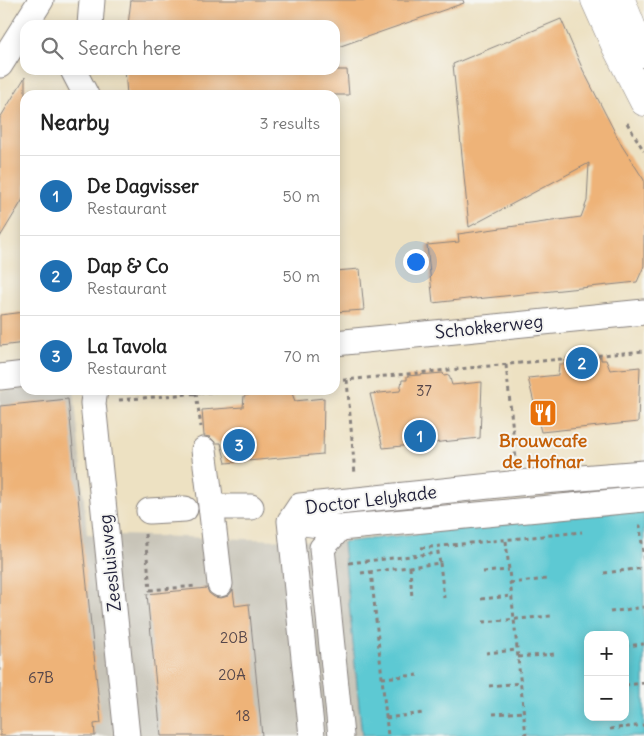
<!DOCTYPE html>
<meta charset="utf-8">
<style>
body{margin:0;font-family:Delius,sans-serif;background:#f6f6f6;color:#222}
.controls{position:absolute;right:15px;bottom:15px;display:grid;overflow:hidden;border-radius:10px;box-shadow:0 2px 12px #0003}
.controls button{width:45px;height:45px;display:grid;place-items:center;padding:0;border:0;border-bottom:1px solid #e0e0e0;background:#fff;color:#222;font:25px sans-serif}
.you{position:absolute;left:415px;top:261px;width:18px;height:18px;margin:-12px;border:4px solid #fff;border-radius:50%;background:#1a73e8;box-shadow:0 0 0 8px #1a73e833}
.badge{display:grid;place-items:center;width:32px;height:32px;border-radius:50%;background:#1f6fb2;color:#fff;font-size:16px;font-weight:700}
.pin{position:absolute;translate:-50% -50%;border:2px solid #fff;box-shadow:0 1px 5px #0006}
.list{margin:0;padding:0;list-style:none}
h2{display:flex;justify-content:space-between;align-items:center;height:65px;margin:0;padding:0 20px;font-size:21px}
h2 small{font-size:16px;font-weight:400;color:#767676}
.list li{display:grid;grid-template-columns:32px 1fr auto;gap:15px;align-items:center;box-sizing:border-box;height:80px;padding:0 20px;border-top:1px solid #e0e0e0}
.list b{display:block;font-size:19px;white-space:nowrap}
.list p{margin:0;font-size:16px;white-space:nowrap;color:#767676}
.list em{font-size:16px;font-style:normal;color:#767676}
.icon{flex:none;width:28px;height:28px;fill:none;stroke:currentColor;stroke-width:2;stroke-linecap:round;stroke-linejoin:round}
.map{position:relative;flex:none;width:644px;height:736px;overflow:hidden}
.search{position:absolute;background:#fff;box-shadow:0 2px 12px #0003;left:20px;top:20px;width:320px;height:55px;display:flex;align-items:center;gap:12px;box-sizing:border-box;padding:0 18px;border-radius:15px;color:#767676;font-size:19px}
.panel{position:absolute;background:#fff;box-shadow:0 2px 12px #0003;left:20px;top:90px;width:320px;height:305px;border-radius:15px}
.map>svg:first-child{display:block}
.industrial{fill:#c8c4b8}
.water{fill:#5dc9d3;stroke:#407687;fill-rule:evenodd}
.building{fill:#eeb378}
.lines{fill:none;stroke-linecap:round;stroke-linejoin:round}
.street-casing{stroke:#88827e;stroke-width:27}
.secondary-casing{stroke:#88827e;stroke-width:29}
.path{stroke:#88827e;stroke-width:3;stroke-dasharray:4 4;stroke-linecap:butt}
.street{stroke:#fff;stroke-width:25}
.secondary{stroke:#fff;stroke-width:28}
.labels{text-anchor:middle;stroke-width:4;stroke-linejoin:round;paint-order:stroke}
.number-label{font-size:15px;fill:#55464a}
.street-label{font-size:18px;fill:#22223b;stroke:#f6f6f2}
.food-label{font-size:18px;font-weight:bold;fill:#c56008;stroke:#f6f6f2}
</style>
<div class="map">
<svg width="644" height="736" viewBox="0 0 644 736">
<rect width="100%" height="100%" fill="#f6f6f2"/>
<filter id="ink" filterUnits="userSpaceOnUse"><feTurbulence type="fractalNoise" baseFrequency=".02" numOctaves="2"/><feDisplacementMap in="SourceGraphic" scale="10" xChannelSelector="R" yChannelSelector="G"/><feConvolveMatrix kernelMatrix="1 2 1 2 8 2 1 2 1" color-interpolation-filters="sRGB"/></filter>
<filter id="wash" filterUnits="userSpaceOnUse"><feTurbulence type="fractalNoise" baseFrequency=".0096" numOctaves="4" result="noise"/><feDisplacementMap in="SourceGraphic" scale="20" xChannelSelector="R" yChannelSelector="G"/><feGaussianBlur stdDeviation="1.12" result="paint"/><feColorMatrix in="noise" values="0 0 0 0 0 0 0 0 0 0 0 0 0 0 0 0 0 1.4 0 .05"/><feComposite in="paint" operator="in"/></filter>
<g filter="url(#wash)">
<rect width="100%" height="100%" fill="#ede1c2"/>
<path class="industrial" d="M25 388V390H74L87 534 343 542 362 736H0V391Z"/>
<path class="water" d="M644 508V736H362L343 542ZM588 635H625V717H588Z"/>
<g id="blocks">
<path class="building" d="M131 0H463L464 3 335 48V25H128Z
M561 19 583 70 622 146 644 180V266L637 282 476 299V298L433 303 427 245 459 242 458 234 581 217 587 201 589 163 469 227 453 64Z
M125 70H347L349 95H127Z
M25 77V196L0 237V118Z
M360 269 364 310 335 312V271Z
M25 312V343L0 346V315Z
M601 357V360H606L610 370 640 367 638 422 541 432 528 378 558 375 559 364H565L564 361Z
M443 373 444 376 449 375 452 385 482 382 480 438 383 448 370 394 400 391 402 380H407V376Z
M273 390H286V392L291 391 295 401 324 398 323 454 226 463 221 443H216L210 437 204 436 202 410 243 407 244 396 249 395V392Z
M68 399 101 723 94 724 95 736H0V406Z
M207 588 209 593 214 597 221 598 228 596 233 590 235 606 249 604 262 736H161L147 594Z"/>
</g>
</g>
<g filter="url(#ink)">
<use href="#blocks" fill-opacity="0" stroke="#88827e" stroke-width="1"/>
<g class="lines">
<defs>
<path id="street" d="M90 25 92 0
M0 65 41 0
M73 70 86 95
M335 343 644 312
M0 377 25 374
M95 390 93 403 127 736
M204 450C210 494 215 539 220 584
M211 507H251
M149 511 185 509
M290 521 340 528 644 499
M340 528 322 548 341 736
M312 736 290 521 300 506 518 483 644 473"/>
<path id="secondary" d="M595 0 616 47 644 102
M621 0 636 38 644 53"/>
</defs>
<use href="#street" class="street-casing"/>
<use href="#secondary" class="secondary-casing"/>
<path class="path" d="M627 123 644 151
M506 365 516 460
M347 380 355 475
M335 381 644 351
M196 393 201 427
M119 400 234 390
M638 526H640L644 562
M145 534 150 590 197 586
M506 541 526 736
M421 548 582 532
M349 563 438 553
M440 563 444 598
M410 567 412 599
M371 571 388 736
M483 572 509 570
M361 573 440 563 437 547
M604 573 644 568
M510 583 547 579
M481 599 512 596
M610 612 644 607
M483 622 551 616
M625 646 644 644
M486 653 517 650
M518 657 555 654
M382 678 419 675
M625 685 644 683
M489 686 521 683
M493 714 523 712
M386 718 424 713
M610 729 644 725"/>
<use href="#street" class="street"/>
<use href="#secondary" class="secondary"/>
</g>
</g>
<defs>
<symbol id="restaurant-square" viewBox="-11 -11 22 22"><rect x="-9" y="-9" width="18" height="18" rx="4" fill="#e8710a" stroke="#f6f6f2"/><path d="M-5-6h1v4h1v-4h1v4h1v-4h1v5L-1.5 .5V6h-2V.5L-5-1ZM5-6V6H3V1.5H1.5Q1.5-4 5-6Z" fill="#fff"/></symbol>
</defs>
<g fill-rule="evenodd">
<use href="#restaurant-square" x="527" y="397" width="32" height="32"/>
</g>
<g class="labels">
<g class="number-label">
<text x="424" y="396">37</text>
<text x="234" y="643">20B</text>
<text x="232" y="680">20A</text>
<text x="41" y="683">67B</text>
<text x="243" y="721">18</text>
</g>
<g class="street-label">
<text transform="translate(489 327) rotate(-6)" y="6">Schokkerweg</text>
<text transform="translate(371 500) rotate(-7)" y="6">Doctor Lelykade</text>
<text transform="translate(110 563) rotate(-96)" y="6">Zeesluisweg</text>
</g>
<g class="food-label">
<text x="543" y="447">Brouwcafe<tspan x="543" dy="21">de Hofnar</tspan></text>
</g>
</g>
</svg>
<div class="controls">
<button>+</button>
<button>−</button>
</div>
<div class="you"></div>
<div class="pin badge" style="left:420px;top:436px">1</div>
<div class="pin badge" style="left:582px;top:363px">2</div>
<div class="pin badge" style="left:239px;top:445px">3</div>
<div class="search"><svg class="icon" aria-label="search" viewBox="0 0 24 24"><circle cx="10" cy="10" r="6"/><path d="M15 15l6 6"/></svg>Search here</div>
<section class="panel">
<h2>Nearby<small>3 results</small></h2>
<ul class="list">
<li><span class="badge">1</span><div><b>De Dagvisser</b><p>Restaurant</p></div><em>50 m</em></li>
<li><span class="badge">2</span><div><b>Dap &amp; Co</b><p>Restaurant</p></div><em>50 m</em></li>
<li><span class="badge">3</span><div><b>La Tavola</b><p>Restaurant</p></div><em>70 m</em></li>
</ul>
</section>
</div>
